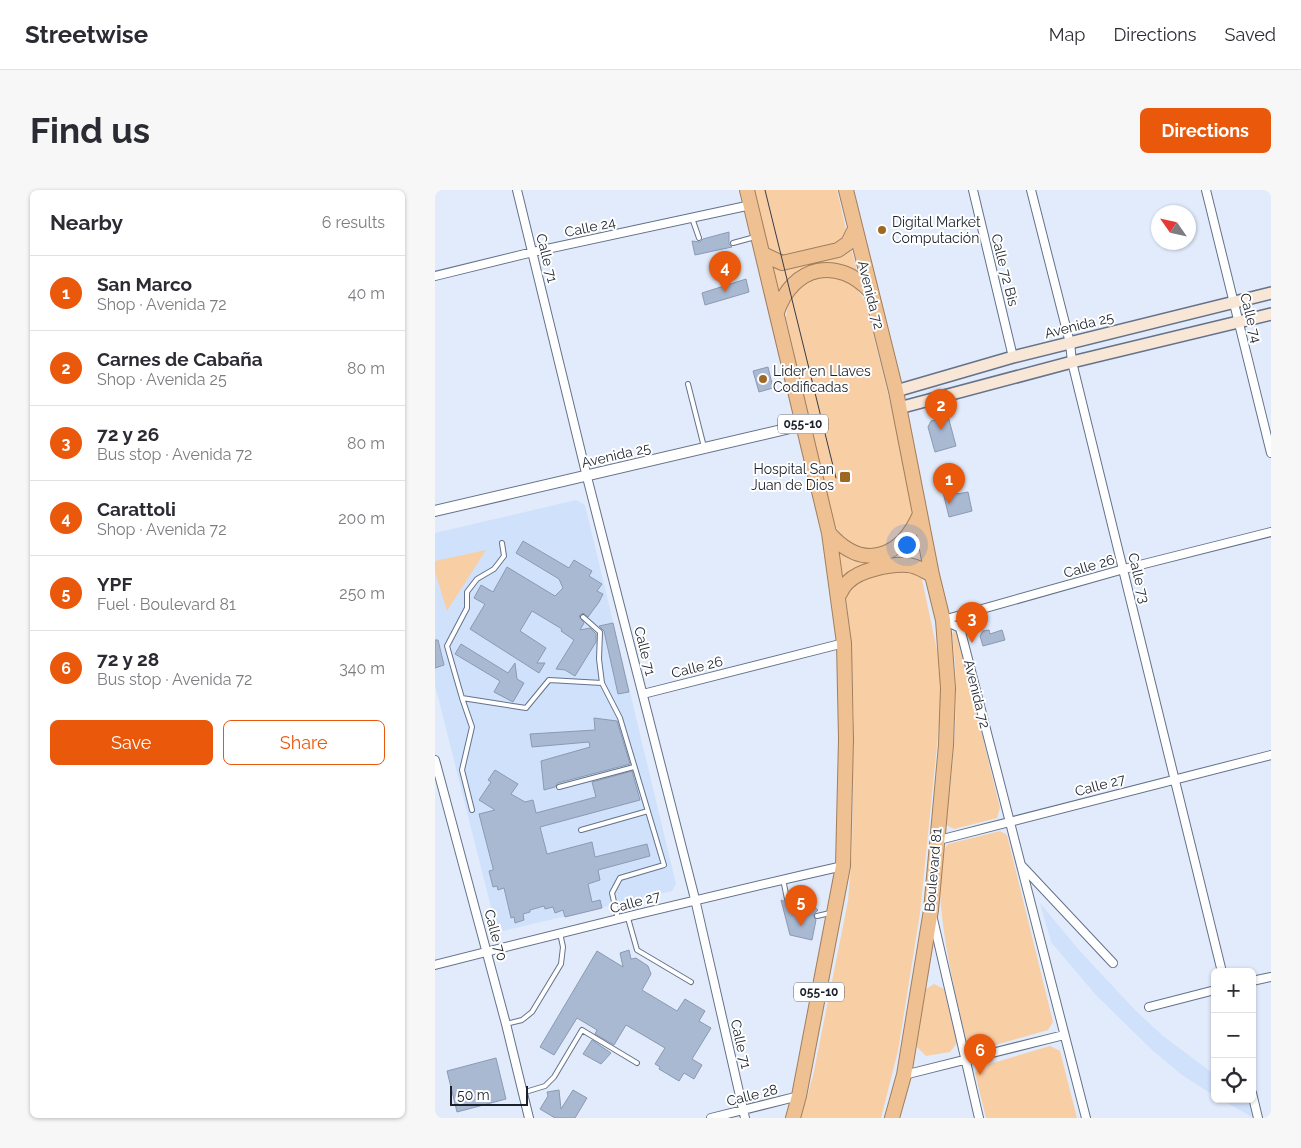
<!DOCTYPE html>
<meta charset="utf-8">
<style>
body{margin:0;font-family:Raleway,sans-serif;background:#f7f7f7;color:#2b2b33}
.controls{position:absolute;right:15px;bottom:15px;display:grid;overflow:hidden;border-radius:8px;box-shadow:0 1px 4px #0004}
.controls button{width:45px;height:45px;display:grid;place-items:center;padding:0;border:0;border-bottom:1px solid #e1e1e2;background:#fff;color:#2b2b33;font:25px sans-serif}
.compass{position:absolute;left:716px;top:15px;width:45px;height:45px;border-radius:50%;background:#fff;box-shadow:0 1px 4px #0004;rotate:304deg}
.scale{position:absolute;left:15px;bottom:12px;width:78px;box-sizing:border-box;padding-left:5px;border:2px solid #1b212b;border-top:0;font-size:14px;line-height:18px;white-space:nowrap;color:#1b212b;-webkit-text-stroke:4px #fff;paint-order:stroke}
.you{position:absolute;left:471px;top:354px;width:18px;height:18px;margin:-12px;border:4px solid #fff;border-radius:50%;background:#1a73e8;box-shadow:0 0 0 8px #1a73e833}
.badge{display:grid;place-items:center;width:32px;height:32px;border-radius:50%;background:#ea580c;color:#fff;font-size:16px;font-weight:700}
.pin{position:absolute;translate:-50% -41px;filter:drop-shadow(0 1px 2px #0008)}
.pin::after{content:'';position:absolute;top:26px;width:18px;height:15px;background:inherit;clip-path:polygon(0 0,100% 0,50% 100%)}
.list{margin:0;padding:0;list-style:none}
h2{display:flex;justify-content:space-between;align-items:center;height:65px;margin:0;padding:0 20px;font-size:21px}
h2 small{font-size:16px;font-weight:400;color:#7c7c81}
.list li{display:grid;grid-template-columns:32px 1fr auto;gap:15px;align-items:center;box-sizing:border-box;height:75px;padding:0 20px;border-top:1px solid #e1e1e2}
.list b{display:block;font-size:19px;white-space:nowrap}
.list p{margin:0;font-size:16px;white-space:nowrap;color:#7c7c81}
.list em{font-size:16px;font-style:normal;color:#7c7c81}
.actions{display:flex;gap:10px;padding:15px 20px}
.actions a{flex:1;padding:11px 0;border:1px solid #ea580c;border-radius:8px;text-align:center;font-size:18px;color:#ea580c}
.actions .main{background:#ea580c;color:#fff}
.icon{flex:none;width:28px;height:28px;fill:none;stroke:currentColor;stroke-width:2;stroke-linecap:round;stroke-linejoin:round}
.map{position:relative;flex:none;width:836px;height:928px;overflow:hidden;border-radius:8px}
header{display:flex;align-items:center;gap:30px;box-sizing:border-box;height:70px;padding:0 25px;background:#fff;border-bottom:1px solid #e1e1e2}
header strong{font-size:24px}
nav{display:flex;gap:28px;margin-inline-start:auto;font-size:18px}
.intro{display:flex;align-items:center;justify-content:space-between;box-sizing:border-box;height:120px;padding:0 30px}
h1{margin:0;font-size:35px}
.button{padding:12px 22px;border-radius:8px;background:#ea580c;color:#fff;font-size:18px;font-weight:700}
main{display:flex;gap:30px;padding:0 30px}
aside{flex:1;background:#fff;border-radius:8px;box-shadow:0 1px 4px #0004}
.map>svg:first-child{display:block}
.built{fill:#d0e1fb}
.green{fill:#f8cea5}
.building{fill:#a9b9d2;stroke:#8b9ab3}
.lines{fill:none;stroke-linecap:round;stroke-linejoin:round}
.service-casing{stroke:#64728a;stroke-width:6}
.minor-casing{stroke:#64728a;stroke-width:10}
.tertiary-casing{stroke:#64728a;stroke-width:12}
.secondary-casing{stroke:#64728a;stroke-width:14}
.trunk-casing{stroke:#a17e5c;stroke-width:16}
.service{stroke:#fff;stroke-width:4}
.minor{stroke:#fff;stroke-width:8}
.tertiary{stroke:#fff;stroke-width:10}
.secondary{stroke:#f8e7d6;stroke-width:11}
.trunk{stroke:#eec092;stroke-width:14}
.tram{stroke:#373d48;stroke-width:1}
.poi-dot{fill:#9f6624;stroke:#fff;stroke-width:2}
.labels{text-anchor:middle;stroke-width:4;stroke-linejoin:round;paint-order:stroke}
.shield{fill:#fff;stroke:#5f646b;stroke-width:1}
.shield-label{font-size:12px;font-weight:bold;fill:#1b212b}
.poi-label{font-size:14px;fill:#1b212b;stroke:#fff;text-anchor:start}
.street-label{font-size:14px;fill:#1b212b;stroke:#fff}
</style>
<header>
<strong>Streetwise</strong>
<nav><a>Map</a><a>Directions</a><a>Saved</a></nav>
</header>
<div class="intro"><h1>Find us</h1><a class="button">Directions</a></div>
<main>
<aside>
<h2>Nearby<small>6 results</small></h2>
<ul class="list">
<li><span class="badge">1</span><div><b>San Marco</b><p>Shop · Avenida 72</p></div><em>40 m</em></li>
<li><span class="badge">2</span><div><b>Carnes de Cabaña</b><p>Shop · Avenida 25</p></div><em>80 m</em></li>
<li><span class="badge">3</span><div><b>72 y 26</b><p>Bus stop · Avenida 72</p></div><em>80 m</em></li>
<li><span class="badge">4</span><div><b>Carattoli</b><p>Shop · Avenida 72</p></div><em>200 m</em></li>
<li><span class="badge">5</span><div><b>YPF</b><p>Fuel · Boulevard 81</p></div><em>250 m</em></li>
<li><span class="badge">6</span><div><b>72 y 28</b><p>Bus stop · Avenida 72</p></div><em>340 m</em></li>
</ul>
<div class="actions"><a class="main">Save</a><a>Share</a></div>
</aside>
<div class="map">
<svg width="836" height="928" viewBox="0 0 836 928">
<rect width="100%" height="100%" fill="#e1ebfb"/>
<path class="built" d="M141 310 150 315 241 694 237 701 68 741 61 737 0 495V343Z
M605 713 644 760 700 820 728 846 780 885V906L747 885 716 859 660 804 616 752Z
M785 909H814L817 927Z"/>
<path class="green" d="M319 0H402L412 44 402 55 349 68 337 63 334 59Z
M416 57 422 81C393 65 362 73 344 101L338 76Z
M401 86 420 96 430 111C444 168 459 224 470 282 472 297 480 316 475 331 469 350 445 362 426 359 411 355 403 343 397 330L351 128C354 95 370 88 401 86Z
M482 347 486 371C462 363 431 381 408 388L403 362C433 379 460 374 482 347Z
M51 360 12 421 0 382V371Z
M476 378 486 385 505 474 506 516 485 723 463 861 446 928H366L378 886 413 711 417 662 419 527 416 445 410 403 418 391Z
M520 440 522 442 565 618 562 628 519 639 511 635C518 570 526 510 517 444Z
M565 641 572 645 618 832 613 840 542 860 532 855C524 819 489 681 513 654Z
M499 794 509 799 522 853 515 862 491 866 481 856 491 799Z
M615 856 625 861 642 928H551L540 883 544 877Z"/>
<path class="building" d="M294 42V54L297 57 260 65 257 51 265 52 268 49Z
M311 89 314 102 270 115 267 103Z
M333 177 338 198 324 202 318 181Z
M513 226 521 256 500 262 493 237 496 231Z
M520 294 522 304 533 302 537 321 514 327 507 298Z
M88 351 134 378 139 370 157 381 154 386 167 394 162 401 168 404 164 412 153 427 148 423 144 426 149 433 145 440 155 438 161 444V452L140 486 130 480 121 479 139 450 126 441 127 439 97 421 85 441 111 458 102 473H110L104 483 35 439 50 414 39 408 46 395 58 402 72 377 120 406 128 398 124 389 81 363Z
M178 433 194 502 183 504 169 441 164 436Z
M554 440 555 444 567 440 570 450 548 456 545 446 548 441Z
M0 450H3L9 475 0 478Z
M26 454 73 483 80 473 82 489 89 493 78 512 59 502 65 491 20 464Z
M159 528 182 531 195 574 123 593 120 597 109 600 106 571 155 557 154 552 97 557 95 544 160 540Z
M60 580 83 594 76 604 90 612 98 610 101 623 161 607 157 592 197 581 205 610 105 637 112 664 157 652 160 667 212 654 215 666 163 680 165 690 153 694 157 712 165 710 167 718 130 727 128 720 120 723 118 717 110 719 109 716 95 720V722L88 724 89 730 80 733 79 727 76 728 69 698 63 700 62 696 58 697 54 681 58 680V678L44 624 60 620 44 610 56 592 53 590Z
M366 705 383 720 378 725 381 730 377 750 355 745 346 710 353 713 356 708Z
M194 760 196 769 201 768 213 776 216 784 207 800 242 821 250 809 270 821 264 831 276 838 257 869 267 875 259 889 249 883 244 891 224 879 225 877 220 874 230 858 191 835 179 855 160 844 162 840 142 828 119 865 105 857 162 761 188 777 185 763Z
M157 850 176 863 166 874 148 864Z
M61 868 71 909 22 922 12 881Z
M124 900 126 919 138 900 152 908 140 928H120L105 919 113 906 112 902Z"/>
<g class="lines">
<defs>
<path id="service" d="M257 28 264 48
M298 53 320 47
M253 194 269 257
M67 353 69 366 59 379 42 389 32 402V418L12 456 27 508 91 518 114 490 167 493 185 528 229 675 185 688 177 703 183 729
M148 427 165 442 164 469 167 493
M27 508 37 537 27 580 37 620
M124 597 199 577
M146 640 213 621
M348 689 352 709
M382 726 395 723
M193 728 202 760 256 792
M71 834 87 830 97 822 126 774 128 757 125 743
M87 903 110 896 119 887 147 840 202 873"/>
<path id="minor" d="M82 0 152 287 260 709 310 928
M538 0 578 167
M596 0 635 153 637 172 787 782
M771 0 836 263
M0 86 98 62 316 15
M508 430 525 438 651 928
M508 430 689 379 836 342
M208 504 409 453
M0 570 71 834 94 928
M500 651 836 565
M586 675 678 773
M498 729 544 928
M0 775C135 740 271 707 408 676
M817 791 836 787
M714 817 780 800
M469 885 629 845
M817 903 823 928
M276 928 364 906"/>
<path id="tertiary" d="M0 321 368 235"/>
<path id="secondary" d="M461 201 578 167 836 103
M464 218 637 172 836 124"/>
<path id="trunk" d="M312 0 394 343 409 453 411 549 408 676 364 906 358 928
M411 0 461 201 497 385 508 430 513 498 511 555 496 720 469 885 457 928
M328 64 347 73 403 60 413 53 420 39
M342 122C358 75 403 66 436 102
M394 343C428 382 466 368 485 324
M404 405C407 400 409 395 413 392 424 380 455 374 472 375 481 375 489 381 497 385"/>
</defs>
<use href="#service" class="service-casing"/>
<use href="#minor" class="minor-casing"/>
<use href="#tertiary" class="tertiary-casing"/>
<use href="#secondary" class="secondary-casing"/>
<use href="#trunk" class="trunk-casing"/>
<use href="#service" class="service"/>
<use href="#minor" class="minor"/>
<use href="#tertiary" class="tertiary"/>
<use href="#secondary" class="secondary"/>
<use href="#trunk" class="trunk"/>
<path class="tram" d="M330 0 401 288"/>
</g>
<g class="poi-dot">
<circle cx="447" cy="40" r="5"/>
<circle cx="328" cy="189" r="5"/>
<rect x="404" y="281" width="12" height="12" rx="2.5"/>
</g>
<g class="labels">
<g class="shield">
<rect x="343" y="224.5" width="50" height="19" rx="4"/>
<rect x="359" y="792.5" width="50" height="19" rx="4"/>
</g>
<g class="shield-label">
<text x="368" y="238">055-10</text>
<text x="384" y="806">055-10</text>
</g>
<g class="poi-label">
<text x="457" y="37">Digital Market<tspan x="457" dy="16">Computación</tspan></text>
<text x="338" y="186">Lider en Llaves<tspan x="338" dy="16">Codificadas</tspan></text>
<text x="399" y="284" text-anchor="end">Hospital San<tspan x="399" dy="16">Juan de Dios</tspan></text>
</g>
<g class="street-label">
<text transform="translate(155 37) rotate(-12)" y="5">Calle 24</text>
<text transform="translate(112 68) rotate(76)" y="5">Calle 71</text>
<text transform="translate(570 80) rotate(76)" y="5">Calle 72 Bis</text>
<text transform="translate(436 105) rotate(76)" y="5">Avenida 72</text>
<text transform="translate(816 128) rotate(76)" y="5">Calle 74</text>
<text transform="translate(644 135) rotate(-14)" y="5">Avenida 25</text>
<text transform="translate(181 265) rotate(-13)" y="5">Avenida 25</text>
<text transform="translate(654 376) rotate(-16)" y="5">Calle 26</text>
<text transform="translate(704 388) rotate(76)" y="5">Calle 73</text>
<text transform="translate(210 461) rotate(76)" y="5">Calle 71</text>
<text transform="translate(262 477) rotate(-14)" y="5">Calle 26</text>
<text transform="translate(542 504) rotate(76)" y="5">Avenida 72</text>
<text transform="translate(665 595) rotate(-15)" y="5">Calle 27</text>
<text transform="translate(498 680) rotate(-85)" y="5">Boulevard 81</text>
<text transform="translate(200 712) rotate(-15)" y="5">Calle 27</text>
<text transform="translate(61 745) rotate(75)" y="5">Calle 70</text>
<text transform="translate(306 854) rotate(77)" y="5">Calle 71</text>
<text transform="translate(317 905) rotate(-14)" y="5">Calle 28</text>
</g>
</g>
</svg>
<div class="controls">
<button>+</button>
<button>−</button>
<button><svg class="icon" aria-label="locate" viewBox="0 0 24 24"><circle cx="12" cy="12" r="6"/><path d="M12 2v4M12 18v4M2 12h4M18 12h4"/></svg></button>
</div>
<svg class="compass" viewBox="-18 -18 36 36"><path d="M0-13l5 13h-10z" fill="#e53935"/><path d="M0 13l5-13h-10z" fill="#7c7c81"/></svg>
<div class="scale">50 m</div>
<div class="you"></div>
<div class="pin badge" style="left:514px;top:314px">1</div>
<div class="pin badge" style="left:506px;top:240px">2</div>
<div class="pin badge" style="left:537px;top:453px">3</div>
<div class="pin badge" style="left:290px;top:102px">4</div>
<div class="pin badge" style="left:366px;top:736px">5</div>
<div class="pin badge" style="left:545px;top:885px">6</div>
</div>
</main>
